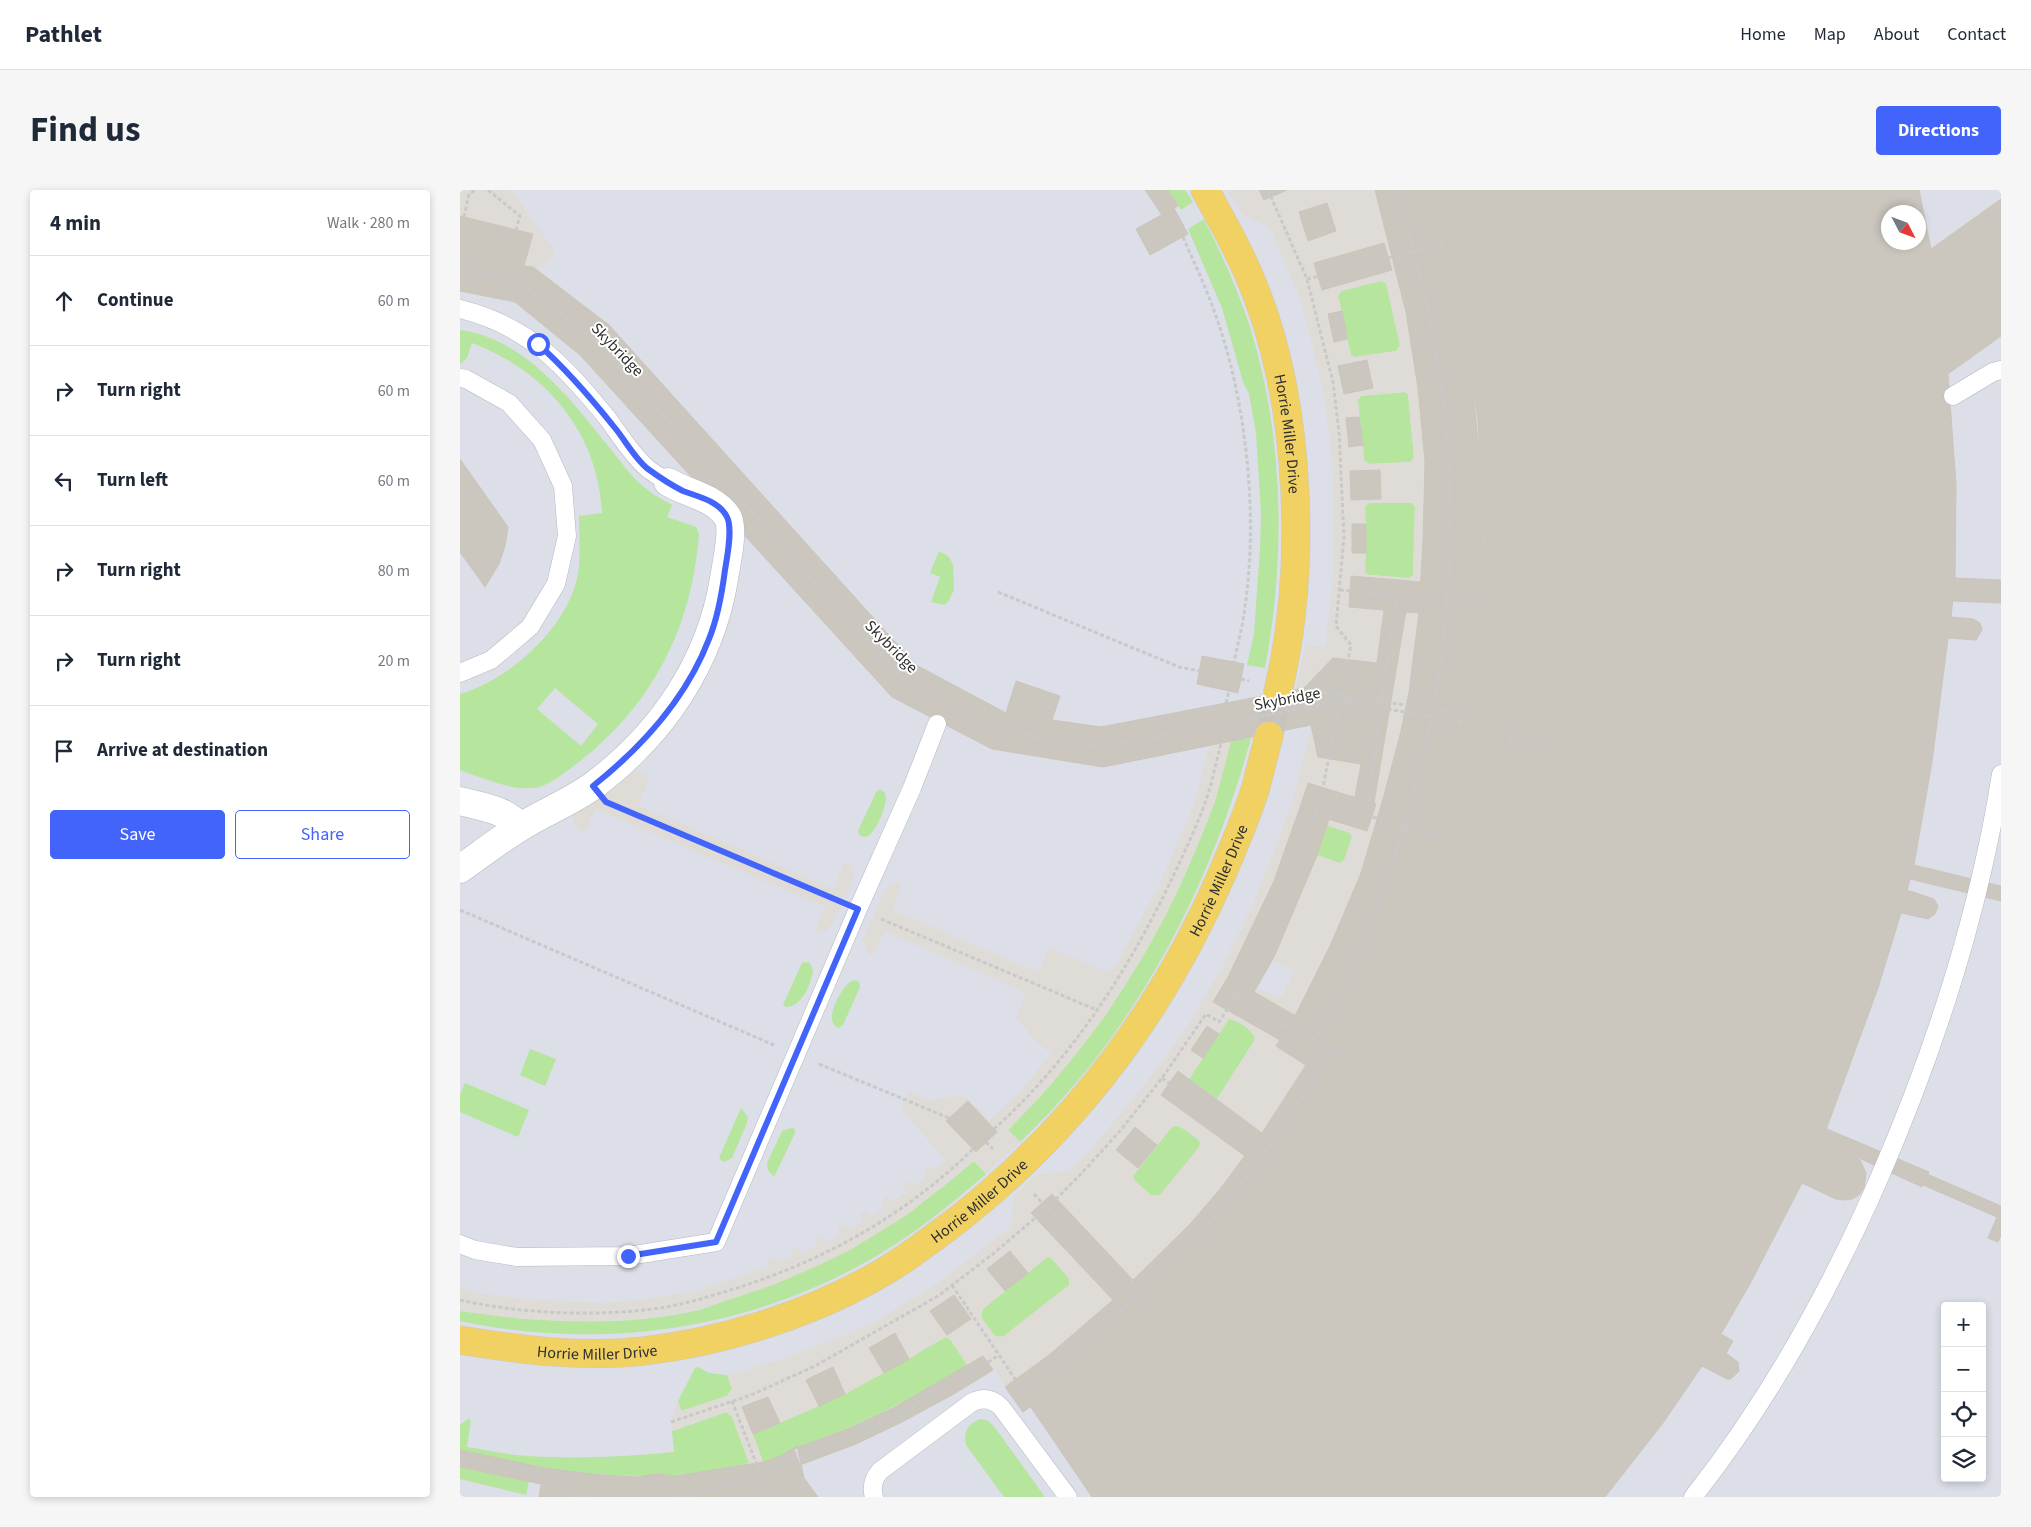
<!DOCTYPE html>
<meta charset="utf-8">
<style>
body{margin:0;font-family:"Source Sans 3",sans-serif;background:#f6f6f7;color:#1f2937}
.controls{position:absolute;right:15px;bottom:15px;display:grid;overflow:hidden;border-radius:5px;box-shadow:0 2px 8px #0003}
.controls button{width:45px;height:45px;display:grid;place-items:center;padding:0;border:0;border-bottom:1px solid #e0e1e3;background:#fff;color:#1f2937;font:25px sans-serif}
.compass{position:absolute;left:1421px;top:15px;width:45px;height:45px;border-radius:50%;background:#fff;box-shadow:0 2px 8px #0003;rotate:131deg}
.stop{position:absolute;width:15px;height:15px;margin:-11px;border:4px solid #4264fb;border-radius:50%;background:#fff}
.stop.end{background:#4264fb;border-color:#fff;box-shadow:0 1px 5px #0008}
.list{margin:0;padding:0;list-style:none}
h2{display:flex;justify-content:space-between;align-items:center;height:65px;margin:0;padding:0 20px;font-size:21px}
h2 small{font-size:16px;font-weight:400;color:#747a83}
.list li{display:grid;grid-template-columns:32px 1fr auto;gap:15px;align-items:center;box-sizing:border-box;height:90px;padding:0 20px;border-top:1px solid #e0e1e3}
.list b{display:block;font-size:19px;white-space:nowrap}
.list em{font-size:16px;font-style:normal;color:#747a83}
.actions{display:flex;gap:10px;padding:15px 20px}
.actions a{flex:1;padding:11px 0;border:1px solid #4264fb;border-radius:5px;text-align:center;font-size:18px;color:#4264fb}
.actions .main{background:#4264fb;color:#fff}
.icon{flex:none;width:28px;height:28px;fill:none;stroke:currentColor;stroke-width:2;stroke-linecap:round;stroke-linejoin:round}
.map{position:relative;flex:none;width:1541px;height:1307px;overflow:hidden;border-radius:5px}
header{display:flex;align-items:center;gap:30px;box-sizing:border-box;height:70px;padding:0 25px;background:#fff;border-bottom:1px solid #e0e1e3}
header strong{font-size:24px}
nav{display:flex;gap:28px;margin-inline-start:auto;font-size:18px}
.intro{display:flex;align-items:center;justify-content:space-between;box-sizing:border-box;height:120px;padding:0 30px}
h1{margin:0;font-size:35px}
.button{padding:12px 22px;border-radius:5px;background:#4264fb;color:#fff;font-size:18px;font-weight:700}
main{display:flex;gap:30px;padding:0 30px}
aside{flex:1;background:#fff;border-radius:5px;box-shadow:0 2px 8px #0003}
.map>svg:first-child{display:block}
.airport{fill:#dcdee8;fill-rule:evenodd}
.green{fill:#b6e59e;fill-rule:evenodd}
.plaza{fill:#dfdcd8;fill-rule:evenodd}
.building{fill:#cbc7bf;stroke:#cbc5ba;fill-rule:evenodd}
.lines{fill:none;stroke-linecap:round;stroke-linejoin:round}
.primary-tunnel{stroke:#c8c4bd;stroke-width:28;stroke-dasharray:28 14;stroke-linecap:butt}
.service-casing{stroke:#b4b7c1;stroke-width:19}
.minor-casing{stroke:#b4b7c1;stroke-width:29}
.primary-casing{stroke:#c9c9c9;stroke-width:29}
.path{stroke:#c9c9c9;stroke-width:3;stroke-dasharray:4 2.5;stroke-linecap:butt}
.service{stroke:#fff;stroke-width:18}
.minor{stroke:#fff;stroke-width:28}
.primary{stroke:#f2d163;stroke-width:28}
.path-bridge{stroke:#c9c9c9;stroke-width:3;stroke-dasharray:4 2.5;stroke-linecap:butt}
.route{stroke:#4264fb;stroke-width:6}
.labels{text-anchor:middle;stroke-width:4;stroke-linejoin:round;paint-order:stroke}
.street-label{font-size:16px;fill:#2e2e2e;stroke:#fff}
</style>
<header>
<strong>Pathlet</strong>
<nav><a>Home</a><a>Map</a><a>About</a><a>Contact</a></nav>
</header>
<div class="intro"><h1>Find us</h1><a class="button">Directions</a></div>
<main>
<aside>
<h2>4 min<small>Walk · 280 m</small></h2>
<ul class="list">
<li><svg class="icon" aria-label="ahead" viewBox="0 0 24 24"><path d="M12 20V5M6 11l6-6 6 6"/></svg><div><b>Continue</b></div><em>60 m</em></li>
<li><svg class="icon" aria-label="right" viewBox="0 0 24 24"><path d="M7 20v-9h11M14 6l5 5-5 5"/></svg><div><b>Turn right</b></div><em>60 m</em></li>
<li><svg class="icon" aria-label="left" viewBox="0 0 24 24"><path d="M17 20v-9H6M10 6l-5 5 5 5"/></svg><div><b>Turn left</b></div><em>60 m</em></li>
<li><svg class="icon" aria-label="right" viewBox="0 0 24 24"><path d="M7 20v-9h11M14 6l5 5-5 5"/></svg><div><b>Turn right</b></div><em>80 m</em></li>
<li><svg class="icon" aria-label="right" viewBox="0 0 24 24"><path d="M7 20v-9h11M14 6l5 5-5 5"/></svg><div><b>Turn right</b></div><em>20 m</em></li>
<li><svg class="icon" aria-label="arrive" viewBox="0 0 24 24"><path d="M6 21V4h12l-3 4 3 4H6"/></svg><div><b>Arrive at destination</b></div></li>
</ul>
<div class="actions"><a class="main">Save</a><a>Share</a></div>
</aside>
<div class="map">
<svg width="1541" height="1307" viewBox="0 0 1541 1307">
<rect width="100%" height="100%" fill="#efe9e1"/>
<path class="airport" d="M0 0H1541V1307H0ZM1428 22H1458V52H1428ZM1485 1116H1522V1288H1485Z"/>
<path class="green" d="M708 0H725L733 12 721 20Z
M744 29C761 63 777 98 789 134 824 244 826 365 805 478L787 475 794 444 800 360 801 323 796 243 789 204 783 192 762 118 728 39Z
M921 91 926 93 940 155 936 161 895 167 891 165 878 106 881 101Z
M0 140C66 149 110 209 149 257 160 270 170 286 184 297 192 304 203 310 212 315L207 327 236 337 239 344C232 437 193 514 119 572 108 580 87 598 73 598 49 600 23 588 0 580V504C50 490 109 436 118 384 121 365 119 345 119 326L142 323C138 242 86 181 12 153L7 168 0 174ZM95 498 138 534 121 556 77 519Z
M945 202 948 204 954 267 951 272 909 274 904 270 898 210 901 206Z
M909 313H951L955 316 953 385 949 388 909 385 905 382V317Z
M479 361 489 367 493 375 494 400 488 412 484 415 471 412 480 387 470 383Z
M791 548C750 698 675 844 560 952L548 940C655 834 735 698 771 551Z
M420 599 425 603C429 613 416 643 406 647L400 646 398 641 416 602Z
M866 635 890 643 892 647 884 671 879 673 857 665Z
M346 772 350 773 353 781C350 795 343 816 326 817L323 815 342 773Z
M394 790 399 792 400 797 383 835 378 838C374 836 372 832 372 828 371 818 384 793 394 790Z
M769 829C780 831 789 838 795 847L794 851 757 909 729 889Z
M70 859 96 869 85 896 60 885Z
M5 893 69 920 58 947 0 922V905Z
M281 918 288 927 287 933 272 968 264 972 259 968Z
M715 936C723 936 735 946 740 952V957L700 1005 691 1006 674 990 673 986 711 938Z
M331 938H334L335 943 314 987 308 980 307 973 322 941Z
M514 971 526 984C493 1012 460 1040 423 1062 296 1139 145 1162 0 1131V1121C75 1131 155 1138 230 1122 246 1119 263 1111 280 1106 371 1075 441 1034 514 971Z
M590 1067 609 1086V1095L544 1146C532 1150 527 1136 521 1127L523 1119 586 1068Z
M486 1147 491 1150 507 1175C451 1210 400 1235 338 1258L337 1256 320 1266 303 1272 293 1244 385 1204Z
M238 1177 249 1183 267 1185 272 1199 267 1206 221 1221 218 1211 235 1178Z
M266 1222 272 1227 289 1273C229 1290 166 1287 104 1282 72 1279 32 1267 0 1260V1235L8 1229 11 1230 7 1257C27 1260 47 1265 68 1266 117 1269 165 1267 214 1262L212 1241Z
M521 1229 529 1231 536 1239 585 1307H544L506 1255C503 1242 508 1233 521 1229Z
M0 1277 69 1291 66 1305 0 1289Z"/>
<path class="plaza" d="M0 0H51L94 60 93 67 77 80 73 77 64 76 72 44 0 26Z
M767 0H799L804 10 827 0H915L946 122 958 198 965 271 961 392 891 386 889 417 924 420 917 473 873 468 844 498 836 499 845 455 865 457 873 388V282L865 211 849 141 839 106 812 42 807 36 781 23ZM867 13 876 41 849 51 839 22ZM924 53 932 80 862 100 855 73ZM921 91 926 93 940 156 936 161 895 167 891 165 887 149 874 152 868 124 882 121 878 107 881 101ZM907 170 913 198 884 204 878 176ZM944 202 948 204 954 267 951 272 909 274 904 270 903 255 889 257 886 228 899 227 898 210 901 206ZM920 280 921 309 891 281ZM909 313H951L955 316 953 385 949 388 909 385 905 382 906 363H892V334H906L905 317Z
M946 421 959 423 954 463 941 541 923 609 901 683 871 754 834 825 794 802 797 798 817 807 822 806 833 784 831 779 812 770 857 665 879 673 884 670 892 647 890 643 866 635 869 629 907 641 916 614 914 613Z
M851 535 869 568 901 574 895 607 847 594 814 691 768 787 754 812 820 850 816 856 846 875 802 943 757 909 794 851 795 847 790 839 772 829H769L759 844 747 836 732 860 743 868 729 889 718 881 701 905 785 966 731 1033 674 1091 592 1004 571 1024 653 1110 589 1165 545 1197 534 1179 533 1180 523 1166 507 1175 489 1148H482L449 1169 434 1143 409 1158 424 1183 385 1204 372 1177 346 1190 359 1216 320 1233 308 1207 282 1217 303 1272 289 1273 272 1227 267 1222 212 1241V1225L218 1211 221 1221 267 1206 272 1199 267 1185 323 1169 385 1145 415 1131 471 1098 549 1038 551 1033 554 1007 576 985 608 981 627 964 690 888 730 832 762 777 792 716 820 646 832 612ZM715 936H719L738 949 740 952 739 957 700 1005H691L674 990 673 986 678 978 657 960 675 937 697 955 711 938ZM550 1061 568 1083 586 1068 590 1067 610 1090 609 1095 544 1146 539 1148 535 1146 521 1127V1123L523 1119 545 1101 527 1079ZM494 1105 511 1129 487 1145 471 1121Z
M771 551 755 612 740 650 708 721 690 754 646 825 623 855 588 898 548 940 560 952 526 984 514 971 447 1025 390 1060 355 1077 313 1095 230 1122 191 1128 144 1131H103L62 1129 0 1121V1098L15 1103 64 1109 145 1113 189 1109 239 1100 308 1077V1069L313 1067 318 1072 332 1067V1060L337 1057 341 1063 356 1056 355 1049 361 1046 367 1052 379 1044 378 1037 383 1034 389 1039 403 1032 400 1024 405 1021 412 1026 424 1018 422 1010 427 1006 433 1011 446 1002 443 995 448 991 454 996 467 986 464 979 468 975 474 980 486 971 442 920 448 902 471 910 503 905 530 930 561 900 591 864 573 848 556 828 566 803 424 741 414 764 410 765 406 761 403 750 425 700 429 695 434 693 439 694 441 698 433 720 578 782 589 758 648 782 652 779 668 753 699 695 734 614 750 555ZM508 911 537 942 516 962 486 931Z
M175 581 185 584 189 589 178 615 373 699 385 673 388 672 393 677 394 687 374 732 365 741 357 742 355 739 365 717 136 619 125 642 117 638 112 632 114 625Z"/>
<path class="building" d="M685 0H708L718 16 702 25Z
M799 0H827L804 10Z
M915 0H969L985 53 1010 168 1018 232 1022 293 1024 411 1017 474 980 646 944 743 910 819 869 890 816 856 838 820 871 754 901 683 923 609 941 541 949 502 959 423 963 350 965 271 958 198 946 122Z
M969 0H1459L1471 59 1541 9V146L1488 184 1496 295 1495 388 1491 427 1513 429 1520 433 1522 440 1516 450 1488 448 1472 572 1454 675 1447 700 1474 709 1478 716 1477 719 1475 724 1468 729 1441 723 1418 798 1362 951 1400 970 1406 983 1404 998 1399 1005 1392 1009 1385 1010 1376 1009 1342 993 1291 1092 1261 1144 1273 1151 1266 1163 1278 1172 1279 1181 1271 1189H1267L1242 1176 1203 1233 1145 1307H632L568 1213 605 1187 637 1161 727 1077 751 1051 815 971 873 884 910 819 944 743 980 646 1017 474 1024 411V352L1022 293 1010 168 985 53ZM1428 22H1458V52H1428Z
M867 13 876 41 848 51 839 22Z
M714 18 728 44 690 65 676 39Z
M0 26 73 44 64 76 73 77 149 135 456 475 546 523 556 491 600 506 592 530 641 537 844 498 873 468 917 473 924 420 946 421 914 613 895 607 901 574 858 567 851 535 643 577 532 559 432 507 120 165 55 112 0 101Z
M924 53 932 80 862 100 854 73Z
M882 121 887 149 874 152 868 124Z
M907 170 913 198 884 204 878 176Z
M899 227 903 255 889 257 886 228Z
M0 269 48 337 45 356 39 374 25 397 0 362Z
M920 280 921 309 891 310 890 281Z
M892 334H906V363H892Z
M891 386 961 392 959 423 889 417Z
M1495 388 1541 390V413L1493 411Z
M742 466 784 474 778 503 737 494Z
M848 593 916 614 907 641 839 620Z
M839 620 869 629 856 668 814 767 794 802 768 787 814 691Z
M1454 675 1541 696V711L1450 689Z
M768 787 834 825 820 850 753 812Z
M747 836 759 844 743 868 731 860Z
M846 875 869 890 815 971 779 1017 727 1077 666 1135 605 1187 568 1213 570 1217 563 1222 545 1197 589 1165 653 1110 731 1033 760 999 802 943Z
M718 881 802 943 785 966 701 905Z
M508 911 537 942 516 962 486 931Z
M675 937 697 955 678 978 656 960Z
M1367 939 1469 982 1462 997 1362 951Z
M1467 984 1541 1016V1045L1538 1052 1528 1048 1537 1027 1463 995Z
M592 1004 674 1091 653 1110 571 1023Z
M550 1061 568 1083 545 1101 527 1079Z
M494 1105 511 1129 487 1145 470 1121Z
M435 1143 449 1169 424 1183 409 1158Z
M523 1166 533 1180 492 1205 442 1232 396 1254 340 1275 334 1259 390 1238 435 1217Z
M373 1177 385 1204 359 1216 346 1190Z
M308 1207 320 1233 293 1244 282 1217Z
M337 1256 344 1288 358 1307H79L84 1278 141 1285 178 1287 196 1284 216 1286 303 1272 320 1266Z
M0 1260 84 1278 81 1294 0 1277Z"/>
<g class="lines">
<path class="primary-tunnel" d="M809 546 818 501"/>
<defs>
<path id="service" d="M0 119C69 136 105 176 148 229 159 244 172 265 186 277 192 283 201 287 208 292
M0 188 6 189 49 213 82 250 103 296 107 346 96 394 70 437 31 470 0 483
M1493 206 1533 182 1541 180
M0 1054 15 1060 57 1067 168 1066 256 1052 398 719 452 598 477 534
M414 1307C411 1297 413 1289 420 1281L511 1213C522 1207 532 1208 541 1217L608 1307
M1233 1307C1309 1211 1369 1102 1418 991 1475 860 1519 725 1541 584"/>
<path id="minor" d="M0 611C22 617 45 619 60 637
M0 679C20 665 39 650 59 638 84 622 111 612 134 595 202 544 250 473 264 389 266 374 275 338 267 326 254 307 226 303 208 292"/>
<g id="primary">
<path id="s1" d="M745 0C764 34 783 68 797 105 841 220 847 381 818 501"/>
<path id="s2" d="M0 1150C61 1160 121 1168 184 1161 261 1152 345 1126 413 1088 444 1071 472 1049 500 1028 616 936 703 820 762 684 774 656 786 628 795 600 800 582 804 564 809 546"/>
</g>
</defs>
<use href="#service" class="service-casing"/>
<use href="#minor" class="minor-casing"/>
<use href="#primary" class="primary-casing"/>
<path class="path" d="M28 0 60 26 56 40
M808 0 847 89 873 192 879 242 884 347 876 436 891 455 860 612
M4 27 9 4 16 0
M723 47C736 77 750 106 760 138 787 220 798 330 785 416 783 435 778 453 774 472
M847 89 985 53
M880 400 1024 411
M538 402 719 477 739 481
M781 489 789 491
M849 501 1007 524
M766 513 769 500
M1051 540 1049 553 1083 560
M157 617 374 709
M905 624 909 609 921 511 937 405
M0 720 314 855
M421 729 637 820
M853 851 775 807 823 709 860 612 980 646
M871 862 883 868
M359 874 489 928
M702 888 815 971
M534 939C612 869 671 777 715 682 728 655 741 627 750 598 754 583 757 568 761 554
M526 952 533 959
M574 1004 682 1120
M492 1095 563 1201C628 1151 691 1098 746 1037 793 982 833 923 871 862L853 851C862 835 872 818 881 801 889 784 896 766 904 748 1006 507 1019 249 935 0
M0 1110C62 1124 137 1127 200 1118 226 1114 251 1106 277 1098 365 1070 447 1024 513 959
M506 1186 539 1165
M272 1211 300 1283 312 1307
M211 1232 291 1205 355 1176 478 1106 534 1063 587 1018 620 985 660 941 702 888 746 824 759 832 775 807
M0 1268 88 1286 117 1306 130 1307
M216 1307C239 1306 260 1296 282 1289 351 1265 420 1236 483 1199"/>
<use href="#service" class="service"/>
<use href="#minor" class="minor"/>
<use href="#primary" class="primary"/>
<path class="path-bridge" d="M0 79 63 94 135 150 443 489 540 541 643 557 879 511 1005 532"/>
</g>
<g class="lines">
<path class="route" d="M78 154C107 180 131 208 155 238 165 250 175 269 188 279 199 287 211 295 223 301 239 307 259 311 267 327 273 339 267 367 265 380 262 403 258 427 249 449 226 509 182 557 133 596L146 612 398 719 256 1052 168 1066"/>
</g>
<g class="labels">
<g class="street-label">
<text transform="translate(158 159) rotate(46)" y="6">Skybridge</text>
<text dy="6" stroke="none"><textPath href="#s1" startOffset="260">Horrie Miller Drive</textPath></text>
<text transform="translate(432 456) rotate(45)" y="6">Skybridge</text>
<text transform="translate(827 508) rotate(-11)" y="6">Skybridge</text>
<text dy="6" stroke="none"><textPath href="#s2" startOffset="962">Horrie Miller Drive</textPath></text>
<text dy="6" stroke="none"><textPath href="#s2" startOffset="558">Horrie Miller Drive</textPath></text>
<text dy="6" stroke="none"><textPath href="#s2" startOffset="138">Horrie Miller Drive</textPath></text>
</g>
</g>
</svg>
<div class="controls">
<button>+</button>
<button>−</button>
<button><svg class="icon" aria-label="locate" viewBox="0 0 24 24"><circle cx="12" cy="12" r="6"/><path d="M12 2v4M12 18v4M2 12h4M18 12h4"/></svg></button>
<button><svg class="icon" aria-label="layers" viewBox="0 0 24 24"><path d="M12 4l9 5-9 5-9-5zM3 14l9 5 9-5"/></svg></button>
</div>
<svg class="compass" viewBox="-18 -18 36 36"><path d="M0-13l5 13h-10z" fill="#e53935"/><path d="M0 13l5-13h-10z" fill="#747a83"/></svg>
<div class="stop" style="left:78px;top:154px"></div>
<div class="stop end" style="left:168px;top:1066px"></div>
</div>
</main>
